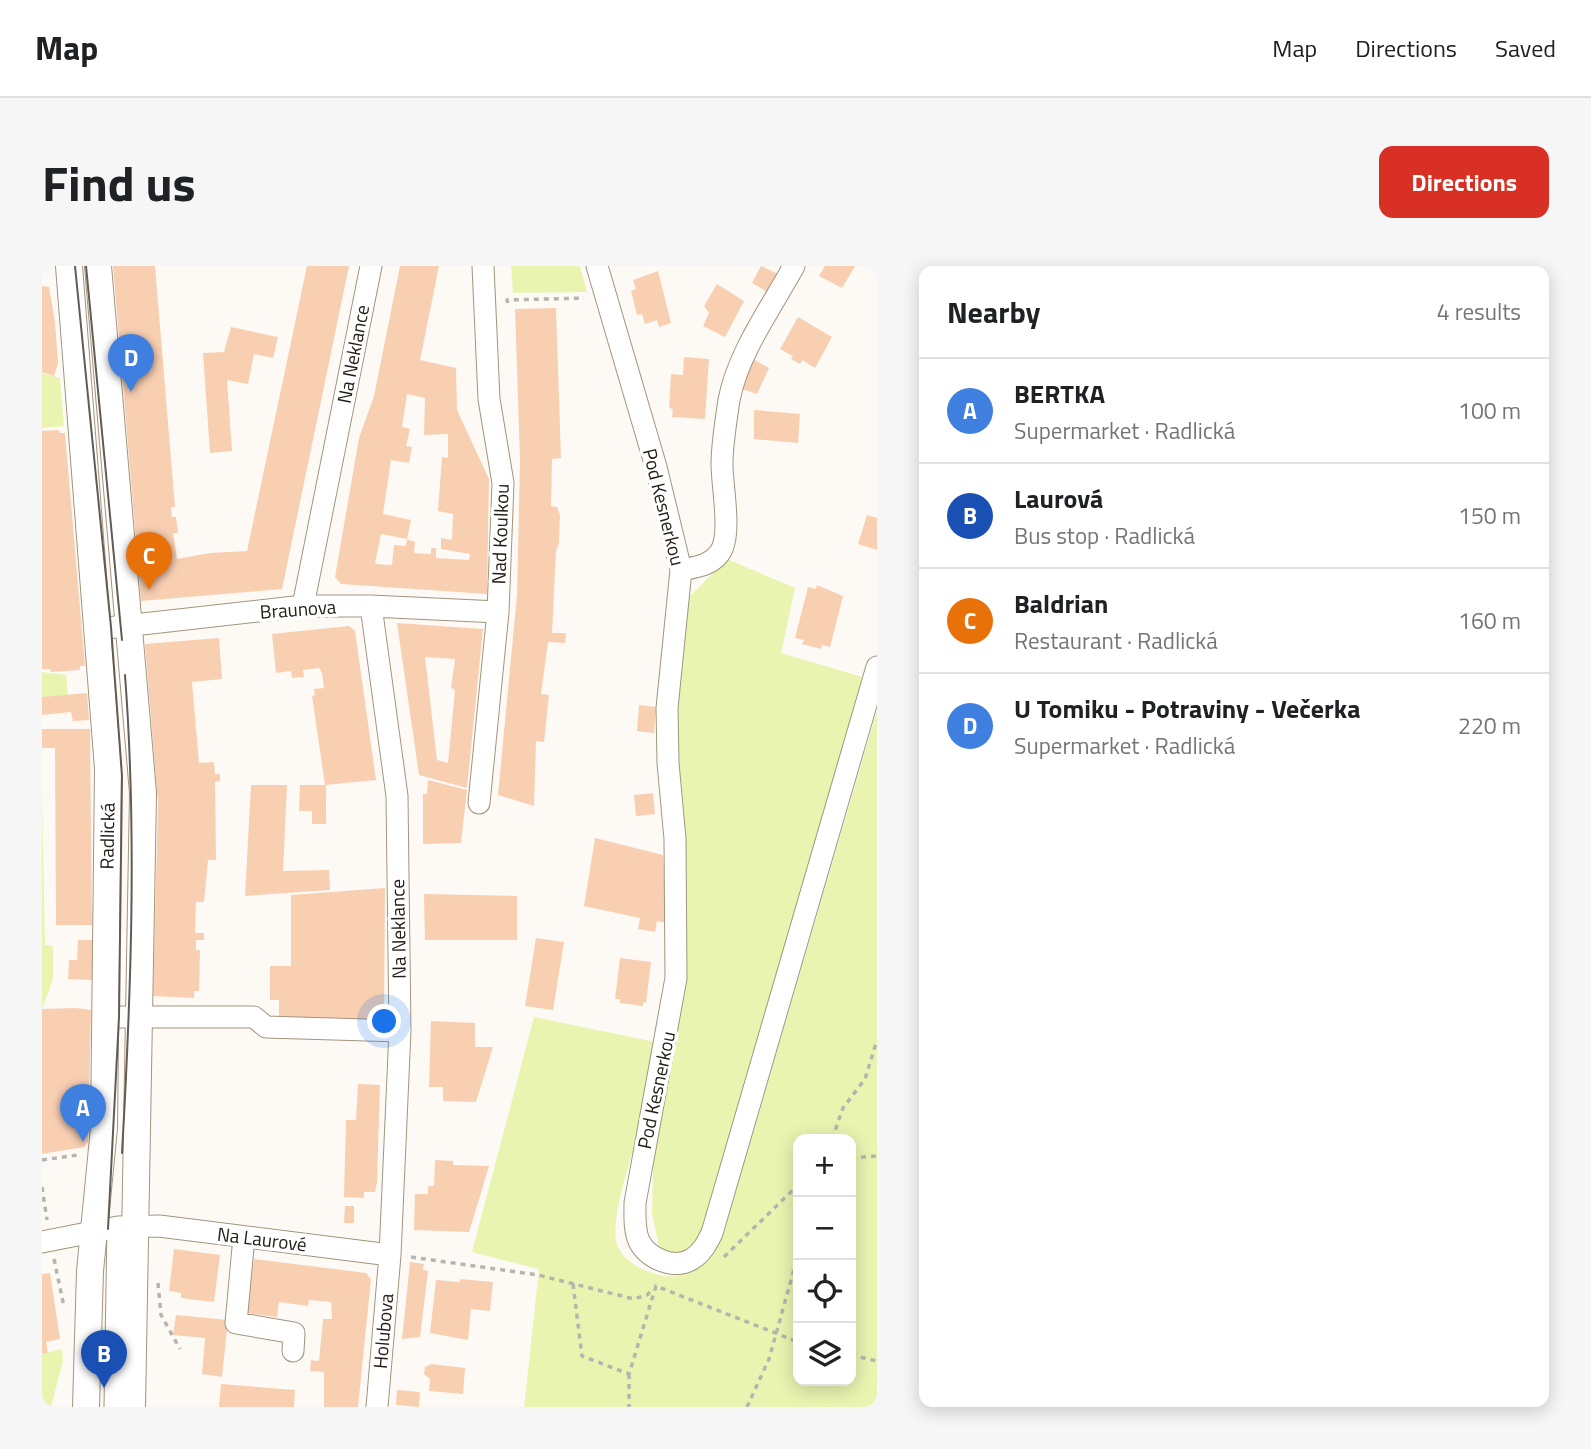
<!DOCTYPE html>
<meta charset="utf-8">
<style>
body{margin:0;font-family:"Titillium Web",sans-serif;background:#f6f6f6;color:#202124}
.controls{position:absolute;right:21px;bottom:21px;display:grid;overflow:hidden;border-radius:14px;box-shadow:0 4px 18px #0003}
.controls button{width:63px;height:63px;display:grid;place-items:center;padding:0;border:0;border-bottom:2px solid #e0e0e0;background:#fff;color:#202124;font:35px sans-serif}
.you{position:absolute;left:343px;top:756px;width:24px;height:24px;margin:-18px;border:5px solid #fff;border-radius:50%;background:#1a73e8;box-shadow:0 0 0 10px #1a73e833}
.badge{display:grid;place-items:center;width:46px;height:46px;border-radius:50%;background:#d93025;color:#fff;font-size:23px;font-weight:700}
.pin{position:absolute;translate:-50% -58px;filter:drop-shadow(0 2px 4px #0008)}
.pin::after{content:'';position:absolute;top:37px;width:24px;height:21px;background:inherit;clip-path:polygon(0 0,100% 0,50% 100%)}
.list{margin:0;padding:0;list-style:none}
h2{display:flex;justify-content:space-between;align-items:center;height:91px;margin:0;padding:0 28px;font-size:30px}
h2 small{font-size:23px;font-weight:400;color:#757577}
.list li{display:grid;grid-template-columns:46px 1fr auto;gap:21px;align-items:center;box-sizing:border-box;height:105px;padding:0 28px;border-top:2px solid #e0e0e0}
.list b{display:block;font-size:26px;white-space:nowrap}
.list p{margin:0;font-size:23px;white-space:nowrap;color:#757577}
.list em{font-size:23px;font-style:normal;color:#757577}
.icon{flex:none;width:38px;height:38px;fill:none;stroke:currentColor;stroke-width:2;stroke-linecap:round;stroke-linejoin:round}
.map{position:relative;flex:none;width:835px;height:1141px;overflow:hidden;border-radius:14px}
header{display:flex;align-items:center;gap:42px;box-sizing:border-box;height:98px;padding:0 35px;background:#fff;border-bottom:2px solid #e0e0e0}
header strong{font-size:33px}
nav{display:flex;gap:38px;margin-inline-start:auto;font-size:24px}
.intro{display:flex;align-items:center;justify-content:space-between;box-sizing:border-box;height:168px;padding:0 42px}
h1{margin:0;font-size:49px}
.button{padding:18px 32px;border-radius:14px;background:#d93025;color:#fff;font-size:24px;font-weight:700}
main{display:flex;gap:42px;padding:0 42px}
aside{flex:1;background:#fff;border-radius:14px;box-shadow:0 4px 18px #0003}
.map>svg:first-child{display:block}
.green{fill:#e9f4b1;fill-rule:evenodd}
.building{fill:#f9cfb2;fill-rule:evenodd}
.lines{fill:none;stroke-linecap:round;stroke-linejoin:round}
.minor-casing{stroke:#a2947e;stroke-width:23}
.major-casing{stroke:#a2947e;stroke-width:28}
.path{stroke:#b7b4ad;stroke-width:3.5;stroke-dasharray:5 5;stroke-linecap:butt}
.minor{stroke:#fff;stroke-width:21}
.major{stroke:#fff;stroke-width:26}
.tram{stroke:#605b53;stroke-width:2}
.labels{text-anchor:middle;stroke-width:7;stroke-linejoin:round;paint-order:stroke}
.street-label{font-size:19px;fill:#252017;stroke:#fff}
</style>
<header>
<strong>Map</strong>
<nav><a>Map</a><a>Directions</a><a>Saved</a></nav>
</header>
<div class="intro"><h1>Find us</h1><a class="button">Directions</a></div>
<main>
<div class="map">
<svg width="835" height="1141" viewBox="0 0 835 1141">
<rect width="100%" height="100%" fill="#fdfaf5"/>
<path class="green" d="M469 0H538L545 26 471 27Z
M0 107 18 112 22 160 0 162Z
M685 293 753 322 739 387 820 411 788 539 661 969C647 983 635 996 617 981L610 948 612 869 630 789 632 442 641 337Z
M0 406 24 409 26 429 0 431Z
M835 445V1141H482L497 1003 430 986 492 751 613 776C608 804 603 833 597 861 592 886 565 958 576 981 584 999 612 1011 630 1010 656 1008 670 992 681 969ZM756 873H809V1115H756Z
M0 530 3 679 11 680V713L0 743Z
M20 1083 21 1095 9 1141H0V1088Z"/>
<path class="building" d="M71 0H113L133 241H129L130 251H134L136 267H131L135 293 168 287 205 285 265 0H307L240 323 99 335Z
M358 0H397L378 94 414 102 415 144 447 213 445 328 299 318 293 311 317 172 332 130ZM365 128 383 132 382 169 406 168V192L400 191 396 245 411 248 410 274 399 272V283L428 288 427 294 394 292V282H389V288L372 287 373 276 365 273 364 280 352 279 350 299 333 298 339 268 365 273 369 254 341 248 349 194 367 197 370 181 364 180 368 163 360 161Z
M719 0 736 8 726 26 710 17Z
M783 0H813L800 22 777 10Z
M616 5 629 57 617 61 615 54 603 58 600 48 595 49 589 25 594 23 591 14Z
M675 18 702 35 683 71 661 60 667 47 662 40Z
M0 20 7 21 13 56 16 97 12 110 0 106Z
M514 42 519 192 510 193 509 240 515 241 518 249 517 277 514 285 510 367H524L523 377 506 376 499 428 507 429 502 476 494 475 492 540 456 529 475 329 478 194 473 43Z
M756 51 790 71 773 102 760 94 758 98 749 93 751 90 738 83Z
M189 61 236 71 231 92 212 88 206 118 185 114 190 185 168 187 161 87 182 86Z
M642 91 667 93 663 153 630 151 631 143 627 142 629 108 641 109Z
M711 93 727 102 715 128 698 122Z
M712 144 758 148 756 177 712 173Z
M17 164 18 167H23L43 400H38V404L9 406 8 403H0V165Z
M825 249 835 252V284L816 278Z
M775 319 801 330 788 381 780 379 779 383 760 378 762 374 753 372 766 321 774 323Z
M355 357 441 363 425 522 377 509ZM383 391 413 393 409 422 413 424 406 497 395 494Z
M307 360 313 365 334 514 283 519 270 430 273 429 272 423 282 422 280 407 277 402 261 404 262 411 250 412 249 405 234 407 230 368Z
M177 372 180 413 150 416 157 497 172 496 173 508H178V515L173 516 174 594H166L162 636H154L153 667H162V674H154V684H158L157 725H152V732L111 730 116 537 103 378Z
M45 427 47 454 31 455 29 446 0 449V431Z
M597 439 614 441 612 467 595 465Z
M0 463H48L50 659H14L13 482H0Z
M386 514 425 524 419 577 381 578V528H385Z
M209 519H245L241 605 287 604 288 624 203 630Z
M258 519H284V558H270V545H257Z
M611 527 613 548 594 550 592 529Z
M553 572 621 589 625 657 615 655 613 666 596 663 598 652 542 640Z
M343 622 342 754H237V734H228V700H249V629Z
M382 628 475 630V674H383Z
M494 672 522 676 511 744 483 740Z
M36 674H51L50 714 26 713 27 694H35Z
M578 692 609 696 604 737 601 736V740L578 737V733H573Z
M34 742 49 744 46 876 42 881 0 888V743Z
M389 755 433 757V781H451L434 836 401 835V821H387Z
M316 818 338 819 335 916 333 926H322V932L302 931 304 854H314Z
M393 894 411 895V899L447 900 427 966 372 964 373 928H386V920H392Z
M303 940H312V957H302Z
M132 983 178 989 172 1036 139 1032V1027L127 1025Z
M212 993 324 1007 329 1013 316 1141H282V1106L268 1105 269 1094 277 1095 281 1053H290L289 1036 267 1034 266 1040 237 1036 235 1051 204 1047Z
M368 996 382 998 381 1004 386 1005 378 1071 360 1073Z
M8 1007 18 1073 4 1076 6 1087 0 1088V1008Z
M418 1013 451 1016 448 1045 429 1043 426 1074 388 1067 394 1014 418 1016Z
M134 1049 186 1054 180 1111 160 1108 163 1072 131 1069Z
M389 1098 423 1102 421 1128 387 1125 388 1113 382 1108 383 1101Z
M179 1118 253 1124 252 1141H177Z
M355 1124 378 1126 377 1141 354 1139Z"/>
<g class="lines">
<defs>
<path id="minor" d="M555 0 614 201 639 304 625 442 626 497 633 573 634 712 593 937C593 949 592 964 597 975 606 993 633 1004 650 993 660 987 665 977 670 967L835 401
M639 304C655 301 672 299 680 283 689 263 680 220 680 198 680 178 684 155 687 134 696 87 729 42 752 0
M261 340 329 0
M329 340 355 530 358 765 348 989 335 1141
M56 363 261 340H329L456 346
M437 537 456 346 461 217 447 133 441 0
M63 751H212L224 761 358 765
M202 971 194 1057 252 1067 251 1085
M0 976 76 961 117 960 348 989
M73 1141 76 961"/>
<path id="major" d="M27 0 66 503 62 862 48 1005 44 1141
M56 0 101 527 90 1141"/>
</defs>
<use href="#minor" class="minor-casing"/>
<use href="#major" class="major-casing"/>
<path class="path" d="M466 37 465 34 542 32
M790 873 801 842 823 813 835 774
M809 892 835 890
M0 894 36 889
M0 921 5 954
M369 991 496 1009 592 1033 605 1029 611 1023
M682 991 756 919
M12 993 22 1041
M116 1017 119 1049 138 1083
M531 1018 540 1090 587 1108 614 1020 756 1076
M809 1089 835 1095
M587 1108V1141
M705 1141 727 1093 756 989"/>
<use href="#minor" class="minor"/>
<use href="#major" class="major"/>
<path class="tram" d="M33 0 69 361 80 510 77 751 66 963
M44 0 80 374
M80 887C89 728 95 568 83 409"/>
</g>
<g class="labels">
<g class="street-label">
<text transform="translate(311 88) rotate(-79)" y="7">Na Neklance</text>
<text transform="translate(622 241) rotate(76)" y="7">Pod Kesnerkou</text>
<text transform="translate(458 268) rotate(-88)" y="7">Nad Koulkou</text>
<text transform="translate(256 343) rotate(-4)" y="7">Braunova</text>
<text transform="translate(65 570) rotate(-89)" y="7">Radlická</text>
<text transform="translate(356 663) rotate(-91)" y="7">Na Neklance</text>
<text transform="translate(614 824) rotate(-78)" y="7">Pod Kesnerkou</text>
<text transform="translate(220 973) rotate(7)" y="7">Na Laurové</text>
<text transform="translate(341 1065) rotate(-85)" y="7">Holubova</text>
</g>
</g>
</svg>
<div class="controls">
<button>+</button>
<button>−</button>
<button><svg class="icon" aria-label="locate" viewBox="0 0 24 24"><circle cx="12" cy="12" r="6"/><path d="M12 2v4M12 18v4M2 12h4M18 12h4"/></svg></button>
<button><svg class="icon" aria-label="layers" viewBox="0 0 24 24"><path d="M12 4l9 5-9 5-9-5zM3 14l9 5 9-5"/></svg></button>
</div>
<div class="you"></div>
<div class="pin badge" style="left:41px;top:876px;background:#3f7fe0">A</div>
<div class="pin badge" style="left:62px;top:1122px;background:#1a4fb4">B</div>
<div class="pin badge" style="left:107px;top:324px;background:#e8710a">C</div>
<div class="pin badge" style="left:89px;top:126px;background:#3f7fe0">D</div>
</div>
<aside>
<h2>Nearby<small>4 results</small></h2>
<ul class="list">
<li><span class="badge" style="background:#3f7fe0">A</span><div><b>BERTKA</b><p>Supermarket · Radlická</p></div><em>100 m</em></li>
<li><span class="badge" style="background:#1a4fb4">B</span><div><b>Laurová</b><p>Bus stop · Radlická</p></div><em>150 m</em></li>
<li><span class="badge" style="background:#e8710a">C</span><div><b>Baldrian</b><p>Restaurant · Radlická</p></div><em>160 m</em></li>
<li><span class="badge" style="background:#3f7fe0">D</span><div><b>U Tomiku - Potraviny - Večerka</b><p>Supermarket · Radlická</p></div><em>220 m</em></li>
</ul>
</aside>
</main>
